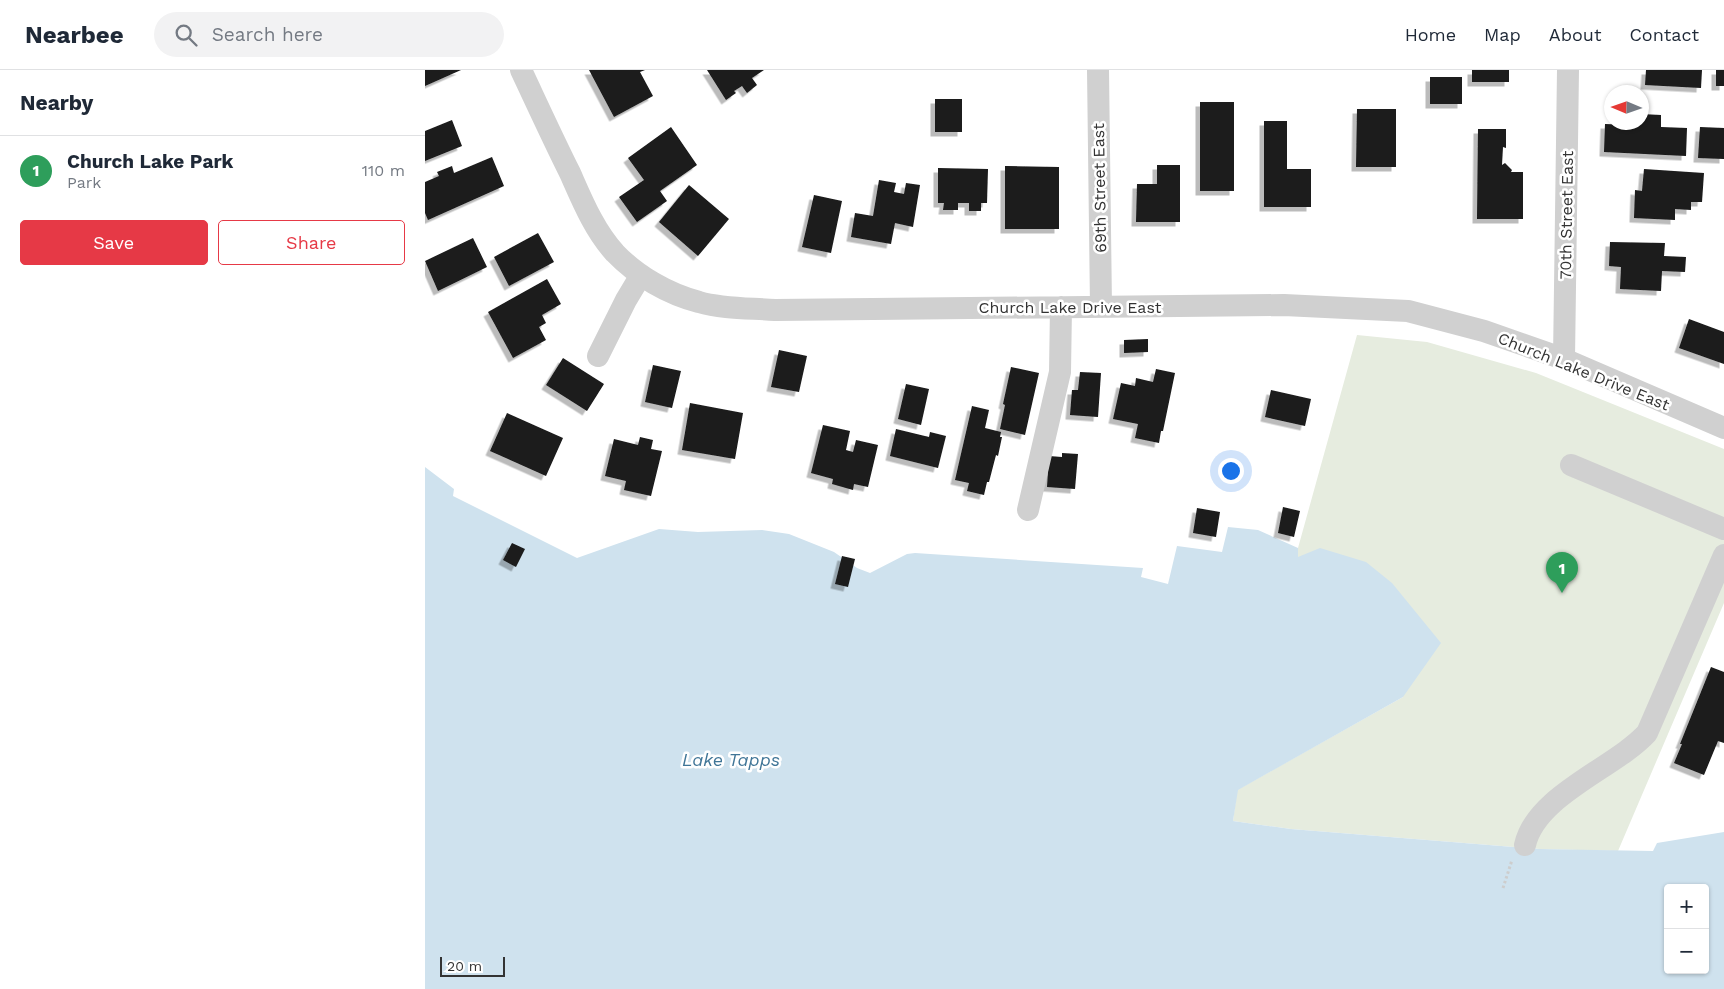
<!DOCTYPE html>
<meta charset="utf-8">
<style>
body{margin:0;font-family:"Work Sans",sans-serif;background:#f2f2f3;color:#1f2937}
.controls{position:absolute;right:15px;bottom:15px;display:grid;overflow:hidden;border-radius:5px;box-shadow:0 1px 4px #0004}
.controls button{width:45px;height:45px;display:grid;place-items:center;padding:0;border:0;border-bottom:1px solid #e0e1e3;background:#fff;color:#1f2937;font:25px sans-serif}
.compass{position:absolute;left:1179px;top:15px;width:45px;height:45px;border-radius:50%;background:#fff;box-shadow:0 1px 4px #0004;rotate:272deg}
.scale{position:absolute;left:15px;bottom:12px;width:65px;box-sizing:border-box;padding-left:5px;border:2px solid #333;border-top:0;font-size:14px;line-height:18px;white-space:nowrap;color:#333;-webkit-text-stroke:4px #fff;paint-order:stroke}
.you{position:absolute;left:805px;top:400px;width:18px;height:18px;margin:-12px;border:4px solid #fff;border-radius:50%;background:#1a73e8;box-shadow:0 0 0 8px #1a73e833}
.badge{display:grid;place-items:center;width:32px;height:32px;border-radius:50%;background:#e63946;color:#fff;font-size:16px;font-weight:700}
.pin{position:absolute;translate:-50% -41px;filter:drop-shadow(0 1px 2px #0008)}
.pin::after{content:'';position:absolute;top:26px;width:18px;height:15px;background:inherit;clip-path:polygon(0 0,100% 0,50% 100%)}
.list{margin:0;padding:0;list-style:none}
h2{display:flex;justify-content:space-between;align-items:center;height:65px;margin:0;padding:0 20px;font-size:21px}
h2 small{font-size:16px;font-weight:400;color:#747a83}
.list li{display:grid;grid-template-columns:32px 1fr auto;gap:15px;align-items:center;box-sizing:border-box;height:70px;padding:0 20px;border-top:1px solid #e0e1e3}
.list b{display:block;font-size:19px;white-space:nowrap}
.list p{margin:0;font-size:16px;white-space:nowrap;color:#747a83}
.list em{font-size:16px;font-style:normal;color:#747a83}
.actions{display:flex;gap:10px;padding:15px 20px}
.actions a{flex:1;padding:11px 0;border:1px solid #e63946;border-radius:5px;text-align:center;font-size:18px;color:#e63946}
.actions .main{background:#e63946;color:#fff}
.icon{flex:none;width:28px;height:28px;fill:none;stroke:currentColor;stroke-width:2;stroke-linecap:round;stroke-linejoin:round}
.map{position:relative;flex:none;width:1299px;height:919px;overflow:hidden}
header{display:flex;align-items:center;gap:30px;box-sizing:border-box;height:70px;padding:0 25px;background:#fff;border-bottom:1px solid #e0e1e3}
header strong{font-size:24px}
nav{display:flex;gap:28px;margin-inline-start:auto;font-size:18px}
.search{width:350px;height:45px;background:#f2f2f3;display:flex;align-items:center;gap:12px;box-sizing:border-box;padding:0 18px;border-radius:28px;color:#747a83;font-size:19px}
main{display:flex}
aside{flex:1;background:#fff}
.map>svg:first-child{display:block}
.green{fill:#e6ecdf}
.water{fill:#cfe2ee;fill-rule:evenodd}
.building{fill:#1a1a1a;filter:url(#shadow)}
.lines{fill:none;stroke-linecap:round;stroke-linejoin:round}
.path{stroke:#cdcdcd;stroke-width:3;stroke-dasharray:2.5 2.5;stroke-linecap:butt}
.minor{stroke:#d0d0d0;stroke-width:22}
.labels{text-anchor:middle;stroke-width:5;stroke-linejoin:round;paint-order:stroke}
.street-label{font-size:16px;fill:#333;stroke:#fff}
.water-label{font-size:18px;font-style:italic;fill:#3f7597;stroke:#fff}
</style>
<header>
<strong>Nearbee</strong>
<div class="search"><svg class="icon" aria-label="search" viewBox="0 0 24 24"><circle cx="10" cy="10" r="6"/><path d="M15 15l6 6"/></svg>Search here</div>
<nav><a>Home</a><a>Map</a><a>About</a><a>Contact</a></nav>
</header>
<main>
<aside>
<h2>Nearby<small></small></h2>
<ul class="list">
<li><span class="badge" style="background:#2e9e5b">1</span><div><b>Church Lake Park</b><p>Park</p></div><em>110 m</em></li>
</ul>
<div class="actions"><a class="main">Save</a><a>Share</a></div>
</aside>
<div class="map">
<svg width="1299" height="919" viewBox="0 0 1299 919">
<defs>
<filter id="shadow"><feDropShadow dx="-4.5" dy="4.5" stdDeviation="0" flood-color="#0004"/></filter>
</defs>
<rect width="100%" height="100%" fill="#fff"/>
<path class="green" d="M932 265 1002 272 1111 303 1299 379V533L1193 781 1115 779 866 759 808 751 812 720 978 627 873 487V478Z"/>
<path class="water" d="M0 397 29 419 28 426 152 488 234 459 273 462 337 460 364 464 409 482 432 498 445 503 482 484 490 483 718 498 716 507 743 514 752 476 797 482 803 457 833 460 873 478V487L895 478 941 492 967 513 1016 573 978 627 813 720 808 751 866 759 1115 779 1228 781 1232 773 1299 762V919H0ZM1243 818H1280V900H1243Z"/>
<path class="building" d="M0 0H36L0 16Z
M164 0H220L215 2 228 26 189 47Z
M282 0H339L327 8 332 15 322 23 317 16 309 21 311 23 301 30Z
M1047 0H1084V12H1047Z
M1221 0H1277L1276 18 1220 15Z
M1291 0H1299V16H1291Z
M1005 7H1037V34H1005Z
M510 29H537V62H510Z
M775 32H809V121H775Z
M932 39H971V97H931Z
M1216 44 1236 45V57L1262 58 1261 86 1179 82 1180 54 1207 55V52H1216Z
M27 50 37 76 0 91V61Z
M839 51H862V99H886V137H839Z
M246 57 272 95 235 121 242 131 212 152 194 127 219 110 203 88Z
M1275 57 1299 58V89L1273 88Z
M1053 59H1081V78L1078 77 1077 95 1080 93 1087 100 1086 102H1098V149H1052Z
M67 87 79 116 3 150 0 143V112L14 106 12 102 27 96 29 103Z
M732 95H755V152H711L712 114H732Z
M580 96 634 97V159H580Z
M513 98 563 99 562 133H556V141H544V133H533V140H518L519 133H513Z
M1219 99 1279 103 1277 132H1266V140L1250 139V150L1209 148 1210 120 1217 121Z
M454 110 471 113 469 122 479 124 481 113 495 115 488 157 470 153 466 174 426 167 430 143 448 146Z
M264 115 304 149 273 186 234 152Z
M389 125 417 131 406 183 377 177Z
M113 163 129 192 84 216 69 187Z
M48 168 62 197 13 221 0 191Z
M1185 172 1240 173 1239 186 1261 187 1260 202 1237 201 1236 221 1195 219 1196 197 1184 196Z
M122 209 136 234 117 245 121 253 114 257 121 270 88 288 63 242Z
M1264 249 1299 262V294L1254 278Z
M723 269V282L699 283V270Z
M354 280 382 286 374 322 346 317Z
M138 288 179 314 162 341 121 315Z
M228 295 256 301 247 338 220 332Z
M586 297 614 303 600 365 575 359 580 335 578 334Z
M731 299 750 303 738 361H736L734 373 710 368 713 354 688 349 696 313 710 316 711 308 728 312Z
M655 302 676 303 673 347 645 345 647 320H653Z
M481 314 504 319 496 355 473 349Z
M846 320 886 329 880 356 840 347Z
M265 333 318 343 310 389 257 380Z
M547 336 564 340 560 358 576 362 575 367H577L573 386 571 385 564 412H562L559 425 542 421 544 413 530 410Z
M82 343 138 368 121 406 65 381Z
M398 355 425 361 421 380 428 382 431 370 453 375 443 417 429 414 428 420 407 414 408 409 386 403Z
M471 359 504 367 505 362 521 366 513 398 465 386Z
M215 367 228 370 226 379 237 381 226 426 199 420 201 411 180 406 189 369 213 375Z
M637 383 653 384 650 419 622 417 624 386 637 387Z
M858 437 875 441 869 467 853 463Z
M772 438 795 442 791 467 768 463Z
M87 473 100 479 91 497 78 490Z
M417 486 430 489 423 517 410 514Z
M1286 597 1299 602V673L1293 671 1279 705 1249 693 1257 674H1255Z"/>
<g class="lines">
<path class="path" d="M1078 818 1087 790"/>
<path class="minor" d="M96 0C112 34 128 69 145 103 157 130 169 160 190 183 212 206 243 224 274 232 298 239 325 238 350 240L859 235 983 241 1059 261 1139 289 1299 358
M673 0 676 237
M173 286 201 230 216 205
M1139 289 1143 0
M1146 395 1299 459
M603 440 635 302 636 237
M1100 775C1111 725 1190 698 1222 663L1299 485"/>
</g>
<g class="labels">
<g class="street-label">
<text transform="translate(674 118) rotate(-91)" y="6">69th Street East</text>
<text transform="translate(1141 145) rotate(-89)" y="6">70th Street East</text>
<text x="645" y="243">Church Lake Drive East</text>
<text transform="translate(1159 301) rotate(22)" y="6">Church Lake Drive East</text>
</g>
<g class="water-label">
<text x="306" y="696">Lake Tapps</text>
</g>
</g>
</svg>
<div class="controls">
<button>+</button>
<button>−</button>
</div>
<svg class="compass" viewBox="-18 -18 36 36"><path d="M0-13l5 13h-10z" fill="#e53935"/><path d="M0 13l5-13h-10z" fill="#747a83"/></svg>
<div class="scale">20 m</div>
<div class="you"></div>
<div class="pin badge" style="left:1137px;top:523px;background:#2e9e5b">1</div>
</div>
</main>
